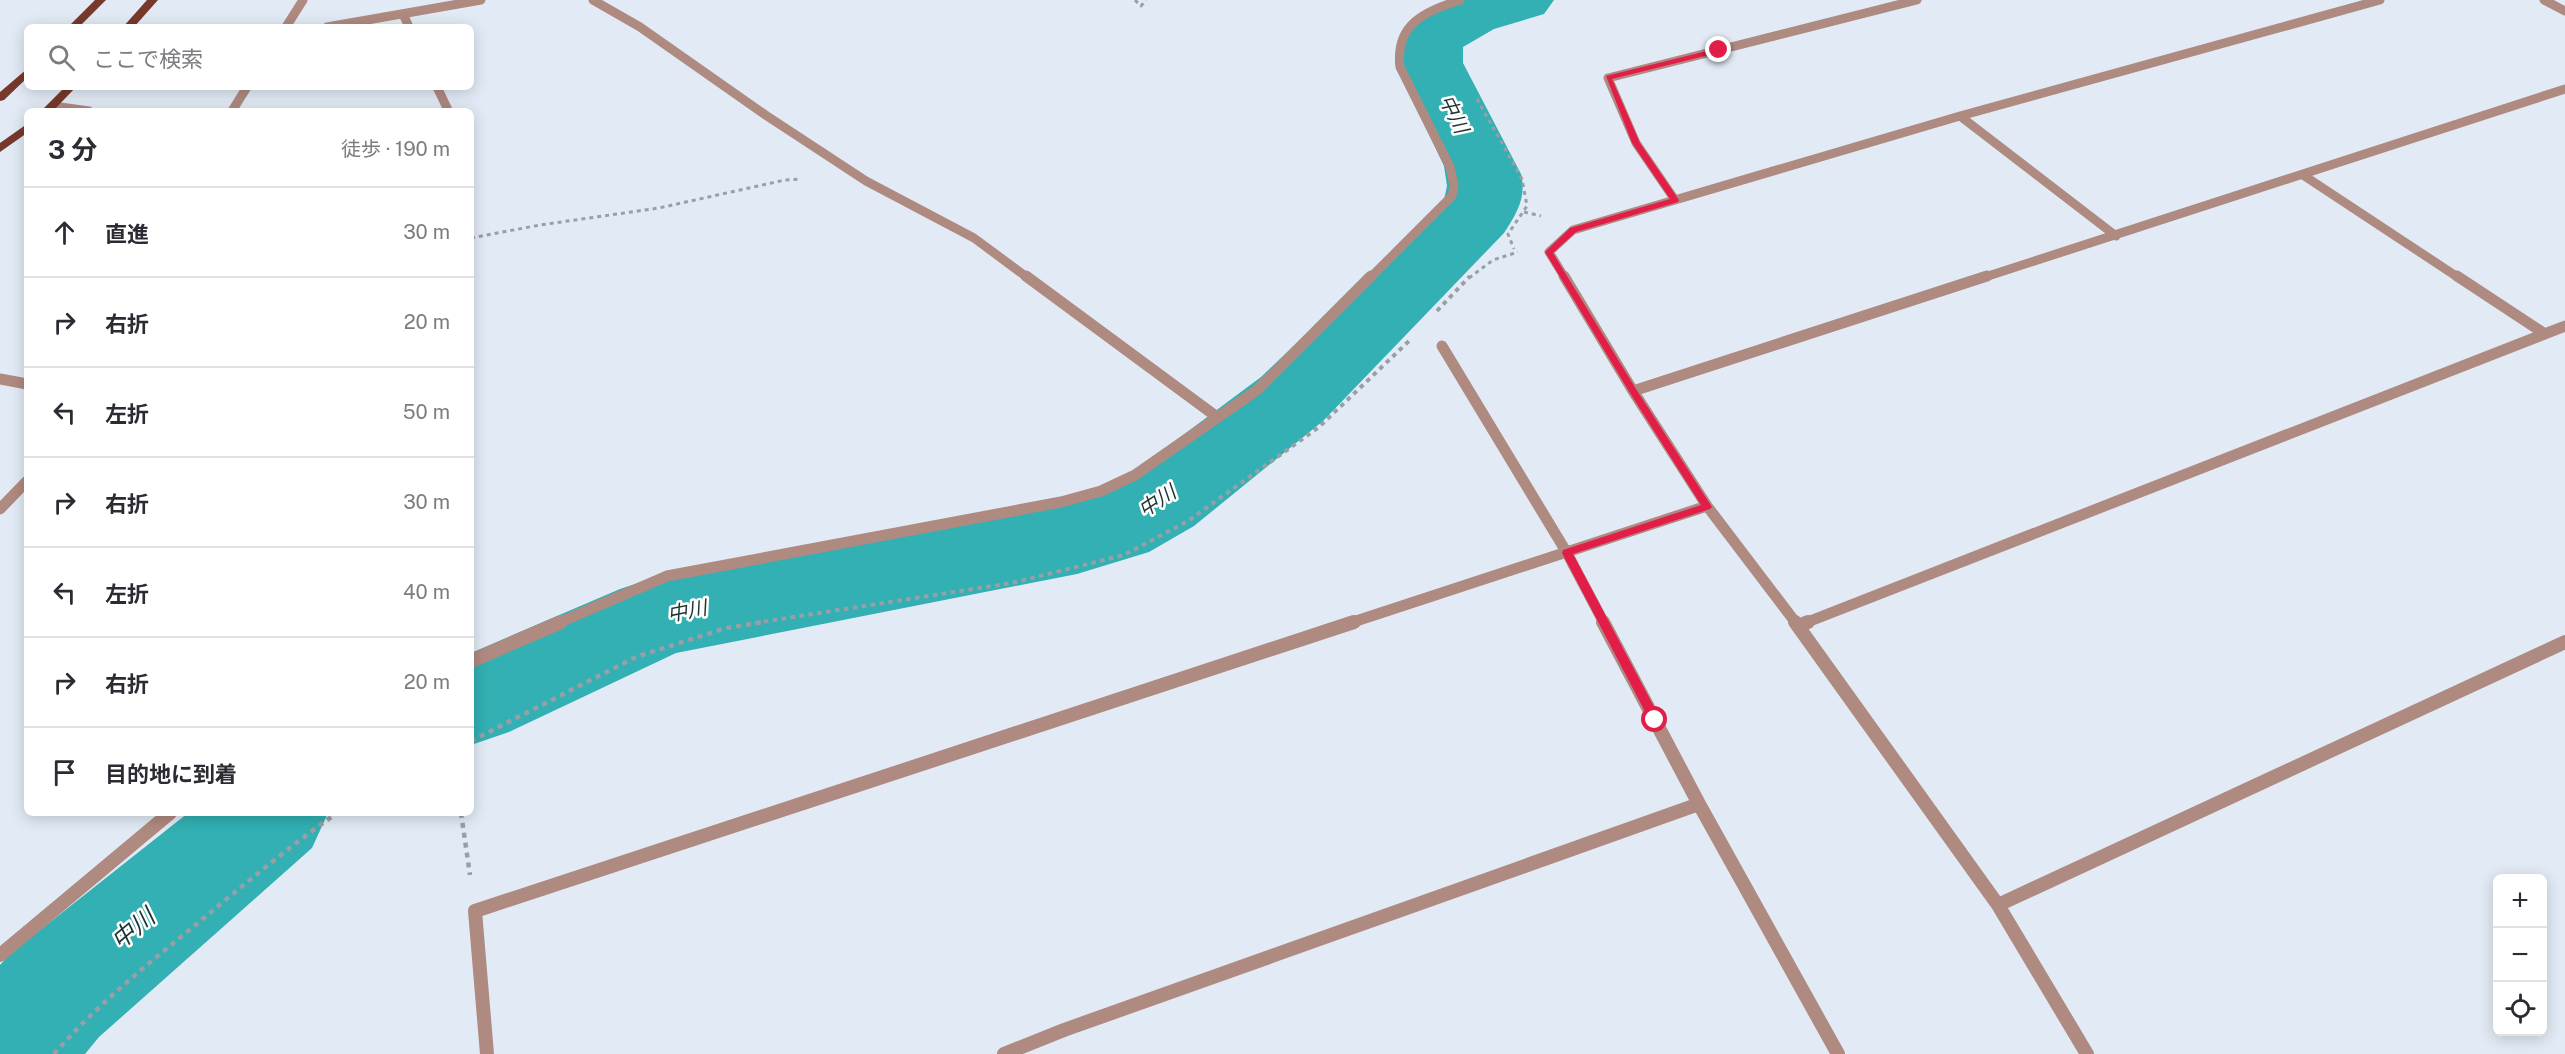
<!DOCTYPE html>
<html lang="ja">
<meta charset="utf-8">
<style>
body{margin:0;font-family:"Public Sans","Noto Sans JP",sans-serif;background:#f7f7f7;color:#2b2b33}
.controls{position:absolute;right:18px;bottom:18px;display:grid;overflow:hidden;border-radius:9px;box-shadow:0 3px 15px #0003}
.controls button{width:54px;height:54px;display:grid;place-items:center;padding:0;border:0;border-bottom:2px solid #e1e1e2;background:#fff;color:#2b2b33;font:30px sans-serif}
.stop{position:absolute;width:18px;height:18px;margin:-14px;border:4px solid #e11d48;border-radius:50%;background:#fff}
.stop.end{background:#e11d48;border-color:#fff;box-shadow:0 2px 6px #0008}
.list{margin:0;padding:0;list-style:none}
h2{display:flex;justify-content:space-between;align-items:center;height:78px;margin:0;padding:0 24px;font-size:26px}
h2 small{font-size:20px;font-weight:400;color:#7c7c81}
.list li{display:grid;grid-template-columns:39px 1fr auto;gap:18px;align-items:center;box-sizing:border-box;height:90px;padding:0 24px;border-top:2px solid #e1e1e2}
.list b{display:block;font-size:22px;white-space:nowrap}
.list em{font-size:20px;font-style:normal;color:#7c7c81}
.icon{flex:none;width:33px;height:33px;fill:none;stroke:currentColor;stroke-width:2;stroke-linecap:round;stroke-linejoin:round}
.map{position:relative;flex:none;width:2565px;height:1054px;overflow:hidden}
.search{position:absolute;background:#fff;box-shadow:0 3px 15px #0003;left:24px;top:24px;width:450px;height:66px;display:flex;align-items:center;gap:15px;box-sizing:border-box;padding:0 21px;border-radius:9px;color:#7c7c81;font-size:22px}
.panel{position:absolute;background:#fff;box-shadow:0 3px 15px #0003;left:24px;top:108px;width:450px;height:708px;border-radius:9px}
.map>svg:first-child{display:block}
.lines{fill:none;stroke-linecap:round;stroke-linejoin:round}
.river{fill:#32b0b3;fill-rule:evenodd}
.path-far2{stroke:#999fa7;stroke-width:3;stroke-dasharray:4 4;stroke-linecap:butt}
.path-far1{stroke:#999fa7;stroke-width:4;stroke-dasharray:4.5 4.5;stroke-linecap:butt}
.path{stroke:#999fa7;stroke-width:4.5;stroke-dasharray:5 5;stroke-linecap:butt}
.minor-far2{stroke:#af8a80;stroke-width:9}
.minor-far1{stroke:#af8a80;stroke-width:11}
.minor{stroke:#af8a80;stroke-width:14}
.primary{fill:#77392b;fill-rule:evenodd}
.route{fill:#e11d48}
.labels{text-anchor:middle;stroke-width:5;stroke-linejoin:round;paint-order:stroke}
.water-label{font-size:20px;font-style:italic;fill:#1e3334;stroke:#fff}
.near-water-label{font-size:24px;font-style:italic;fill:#1e3334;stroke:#fff}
</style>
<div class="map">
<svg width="2565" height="1054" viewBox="0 0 2565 1054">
<rect width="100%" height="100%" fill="#e2ebf5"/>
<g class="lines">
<path class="river" d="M1450 0H1554L1544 14 1494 29 1463 47V63L1521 174C1527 198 1516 214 1504 233L1323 421 1194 526 1149 552 1077 574 676 653 509 732 471 745V653L620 589 656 577 1086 498 1128 476 1261 377 1443 204 1447 186 1444 166 1395 63C1395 31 1422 11 1450 0Z
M188 813H328L312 848 99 1037 85 1054H0V965L11 953Z"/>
<path class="path-far2" d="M1135 0 1141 6 1146 0
M1477 99 1522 179 1527 206 1508 234 1514 249
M1524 212 1541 216
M471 238 540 225 659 208 785 180 801 179
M1469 278 1493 260 1518 252"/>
<path class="path-far1" d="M1437 311 1470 276
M755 623 1012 583 1124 555 1188 521 1319 427 1409 341"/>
<path class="path" d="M471 741 636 657 726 628 764 622
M461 813 470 875
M54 1054C96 1006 144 967 193 927 240 888 287 848 337 813"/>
<path class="minor-far2" d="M593 0 640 27 767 116 866 181 974 238 1028 278
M2544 0 2565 11
M403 14 409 27
M286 27 303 0
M327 27 481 0
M437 87 448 110 445 111
M53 106 89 111
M232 111 247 87
M1960 116 2116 236
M2303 175 2459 278
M1675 200 1636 143 1608 78 1917 0
M1370 278 1452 196 1454 185 1450 167 1400 67C1395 24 1424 12 1460 0
M1565 278 1549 252 1573 230 1960 116 2380 0
M1982 278 2565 89"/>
<path class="minor-far1" d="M1026 276 1217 417
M1564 276 1633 391 1707 506 1796 623
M2457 276 2545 334
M1442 346 1567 553 1604 623
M0 379 27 384
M1633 391 1987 276
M0 509 27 481
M558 623 667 576 1061 502 1101 491 1135 475 1257 390 1371 276
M1350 623 1707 506
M1805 623 2565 326"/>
<path class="minor" d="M1603 622 1699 804 1838 1054
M1795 622 1998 905 2087 1054
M1798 626 1808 622
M471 661 561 622
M1998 905 2565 642
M0 955 170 813
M487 1054 475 911 1354 622
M1004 1054 1064 1030 1699 804"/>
<path class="primary" d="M95 0H106L79 27H68Z
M147 0H158L134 27H123Z
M27 69V78L4 100 0 101V92Z
M65 87H76L53 111H41Z
M27 124V133L0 152V143Z"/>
</g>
<path class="route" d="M1719 48 1721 52 1612 79 1640 143 1679 200 1678 202 1576 232 1553 253 1636 389 1712 507 1710 509 1573 554 1661 720 1655 725 1651 723 1562 553 1563 550 1701 505 1630 393 1545 252 1570 228 1670 199 1632 143 1606 76Z"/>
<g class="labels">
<g class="water-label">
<text transform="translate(1454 114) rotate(64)" y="7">中川</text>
<text transform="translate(1157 501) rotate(-33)" y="7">中川</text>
<text transform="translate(687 611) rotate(-11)" y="7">中川</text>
</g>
<g class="near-water-label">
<text transform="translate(133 929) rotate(-40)" y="8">中川</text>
</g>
</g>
</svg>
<div class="controls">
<button>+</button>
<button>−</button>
<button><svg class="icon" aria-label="locate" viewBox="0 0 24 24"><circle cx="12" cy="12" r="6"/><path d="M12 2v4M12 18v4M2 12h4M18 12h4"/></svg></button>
</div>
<div class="stop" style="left:1655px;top:720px"></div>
<div class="stop end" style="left:1719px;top:50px"></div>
<div class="search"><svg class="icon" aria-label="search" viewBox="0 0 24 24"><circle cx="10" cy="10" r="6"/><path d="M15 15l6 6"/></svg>ここで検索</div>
<section class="panel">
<h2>3 分<small>徒歩 · 190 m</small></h2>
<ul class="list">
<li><svg class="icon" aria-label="ahead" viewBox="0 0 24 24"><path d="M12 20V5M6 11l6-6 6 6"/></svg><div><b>直進</b></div><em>30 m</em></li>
<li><svg class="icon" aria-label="right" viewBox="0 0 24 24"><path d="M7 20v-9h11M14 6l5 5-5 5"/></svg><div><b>右折</b></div><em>20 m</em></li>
<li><svg class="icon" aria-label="left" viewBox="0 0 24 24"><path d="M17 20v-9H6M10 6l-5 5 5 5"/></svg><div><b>左折</b></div><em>50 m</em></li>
<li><svg class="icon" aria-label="right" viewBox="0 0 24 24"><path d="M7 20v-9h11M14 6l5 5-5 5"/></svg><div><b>右折</b></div><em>30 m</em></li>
<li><svg class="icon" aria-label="left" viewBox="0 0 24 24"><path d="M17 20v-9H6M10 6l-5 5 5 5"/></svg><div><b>左折</b></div><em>40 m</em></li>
<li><svg class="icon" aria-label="right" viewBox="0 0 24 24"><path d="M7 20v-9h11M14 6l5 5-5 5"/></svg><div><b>右折</b></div><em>20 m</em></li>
<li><svg class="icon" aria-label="arrive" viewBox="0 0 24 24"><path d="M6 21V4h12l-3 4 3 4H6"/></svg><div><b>目的地に到着</b></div></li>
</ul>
</section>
</div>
